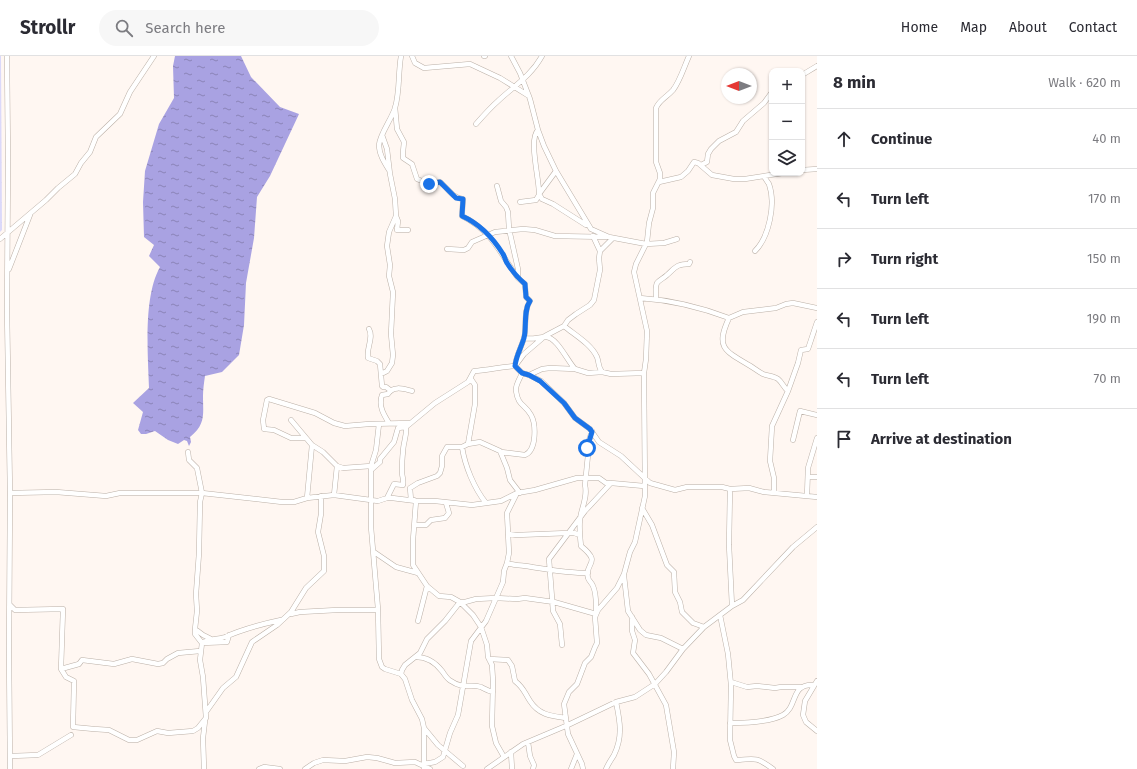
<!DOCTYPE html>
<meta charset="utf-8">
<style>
body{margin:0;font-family:"Fira Sans",sans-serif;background:#f7f7f7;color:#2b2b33}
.controls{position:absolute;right:12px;top:12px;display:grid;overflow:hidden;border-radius:8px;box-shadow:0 1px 3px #0004}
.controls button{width:36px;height:36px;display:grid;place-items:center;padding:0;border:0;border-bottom:1px solid #e1e1e2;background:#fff;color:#2b2b33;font:20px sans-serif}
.compass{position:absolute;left:721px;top:12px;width:36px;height:36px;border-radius:50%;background:#fff;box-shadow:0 1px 3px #0004;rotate:270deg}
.stop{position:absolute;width:12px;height:12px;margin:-9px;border:3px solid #1a73e8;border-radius:50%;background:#fff}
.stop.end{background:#1a73e8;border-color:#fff;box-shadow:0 1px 4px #0008}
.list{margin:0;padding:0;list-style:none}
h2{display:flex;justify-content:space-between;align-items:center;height:52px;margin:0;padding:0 16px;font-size:17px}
h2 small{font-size:13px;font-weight:400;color:#7c7c81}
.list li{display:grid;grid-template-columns:26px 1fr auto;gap:12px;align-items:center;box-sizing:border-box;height:60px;padding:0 16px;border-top:1px solid #e1e1e2}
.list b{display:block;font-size:15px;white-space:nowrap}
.list em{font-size:13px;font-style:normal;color:#7c7c81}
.icon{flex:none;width:22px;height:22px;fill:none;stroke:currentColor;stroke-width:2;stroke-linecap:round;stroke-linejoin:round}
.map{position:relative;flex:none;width:817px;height:713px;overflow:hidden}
header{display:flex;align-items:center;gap:24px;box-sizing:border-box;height:56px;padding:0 20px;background:#fff;border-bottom:1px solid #e1e1e2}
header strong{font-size:19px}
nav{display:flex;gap:22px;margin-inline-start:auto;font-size:14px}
.search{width:280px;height:36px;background:#f7f7f7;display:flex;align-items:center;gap:10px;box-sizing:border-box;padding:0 14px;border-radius:22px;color:#7c7c81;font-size:15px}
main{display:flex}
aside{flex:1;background:#fff}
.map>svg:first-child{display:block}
.forest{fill:url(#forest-firs)}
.water{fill:url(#water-ripples)}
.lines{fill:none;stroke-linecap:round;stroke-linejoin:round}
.minor-casing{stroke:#bbb0a7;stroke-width:5.5}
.minor{stroke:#fff;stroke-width:4.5}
.route{stroke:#1a73e8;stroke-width:5}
</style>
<header>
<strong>Strollr</strong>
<div class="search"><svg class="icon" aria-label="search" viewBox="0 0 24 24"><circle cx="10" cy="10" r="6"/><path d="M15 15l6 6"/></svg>Search here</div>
<nav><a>Home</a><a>Map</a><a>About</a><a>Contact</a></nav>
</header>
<main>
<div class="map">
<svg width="817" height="713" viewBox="0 0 817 713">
<defs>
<pattern id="forest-firs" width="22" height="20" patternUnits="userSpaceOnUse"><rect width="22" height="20" fill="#dbd9fa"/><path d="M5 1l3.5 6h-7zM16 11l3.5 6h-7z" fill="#bcbad6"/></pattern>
<pattern id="water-ripples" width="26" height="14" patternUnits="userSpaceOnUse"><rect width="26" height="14" fill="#a9a2e2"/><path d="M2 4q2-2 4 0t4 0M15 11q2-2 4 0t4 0" fill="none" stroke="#8a84b7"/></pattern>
</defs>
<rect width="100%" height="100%" fill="#fff7f2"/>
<path class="forest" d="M0 0H1L2 174 0 176Z"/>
<path class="water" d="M175 0H241L251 21 280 51 299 58 270 120 257 141 254 182 246 227 244 269 239 299 222 316 205 320C204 327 203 333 203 340 203 358 206 368 190 381L191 386 189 390 187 385 184 384 178 388 168 384 155 375 146 378H141L138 374 143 356 133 347 149 332C148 298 143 241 160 211L149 200 154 189 144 181 143 146 145 115 159 68 174 42 173 10Z"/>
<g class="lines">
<defs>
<path id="minor" d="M7 0 8 103 7 255 10 437 9 594 10 713
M412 0 415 7 424 12 470 8 500 22 529 40
M484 0H485
M511 0 520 17 530 43 538 74 544 90 556 115 591 173 609 181 646 188 664 187 677 183
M802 19 817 10
M395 51 397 73 404 86 403 96V102L412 108 417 123 429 128 440 126C448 132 452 142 463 143L462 160C491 174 500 197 518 222
M476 68C483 60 490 52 498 45 514 30 531 20 542 0
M382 79 387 93 390 118 395 143 396 160 398 165 397 174H408
M701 109 707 106 708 98 711 93 719 85 736 76 743 65 764 47 772 36
M389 114C384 106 379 98 379 89 380 78 391 64 395 52 400 35 398 17 401 0
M802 114 817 113
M556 115 539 138 542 143 553 148 586 169
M659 126 681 121 688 115 694 106 698 107 712 119 734 123H745L783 117
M497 130 501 145 506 151 508 156 509 173 518 213V222L525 228 526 241 530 245C523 255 527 270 524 282 521 292 516 300 515 310L522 317 529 319 541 325 564 347 575 362 590 373 599 386 621 400 650 427 675 434 687 431H722L730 433 749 432 764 436 817 441
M520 146 536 144 539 139C540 125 528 84 538 74
M593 180 600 195
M0 183 46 144 58 132 75 118 81 107 90 96 96 81 120 58 130 36 154 0
M447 193 464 194 468 192 472 186 495 176 523 173 535 174 555 180 607 181
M755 195C769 181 776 148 769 128 768 126 765 123 764 120
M9 213 30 159
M640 242C670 244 700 251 729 262L743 256 776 252 786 248 793 247 817 252
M656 243C656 238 655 231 657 227 659 224 664 222 667 219 675 212 676 208 689 208L690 206
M729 262C716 290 723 294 747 308 753 311 757 315 763 318 768 320 774 320 778 323 782 326 784 332 788 335L772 370 770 405 774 422V437
M564 270C575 279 591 288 597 301 599 306 598 311 602 316
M369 273C374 282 366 292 368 302L377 305 380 308 382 330 383 331H386L390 334
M524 282C533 284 537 281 546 281 557 281 568 306 575 313
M381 318 387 315 392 307 393 299 391 278 393 236 389 220 390 209 387 190 389 176 396 160
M529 319 542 313 550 312 575 313 588 317 602 316 611 318 644 317
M788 335 798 307 801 294 808 293 817 266
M291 364 312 389 323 396 337 410 343 412 371 410
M389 367C384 359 378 350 382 339L388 338C393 329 404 333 412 335
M379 368 376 394 371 410V471L378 553 379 603 382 611 385 613 401 618 405 623 412 644 422 663 424 672V713
M306 382H291L274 374 264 373 263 364 267 344 269 343 315 357 334 367 345 370 369 368 410 367
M793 384 800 355 817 359
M468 388 480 386 500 395 507 412 510 424 520 437
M462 391C465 410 474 432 486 447
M501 396 525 399C537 394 536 368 531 359 525 348 518 350 516 335 515 329 520 323 522 317
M371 414 380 406V403L394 386 398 372 406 371 435 347 468 326 474 315C488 314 501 311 515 310L524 298 545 280 564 270 568 264 576 258 590 249 594 244 600 214 599 202 600 195 613 182
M808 421H817
M730 433 729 489 732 550
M10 437 56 436 106 440 120 437H202L282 446H294L307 442 334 439 378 445 387 442H392L416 445H435L472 449 501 445 517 437 535 434 577 422H599L606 427H611L644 430
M334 439 337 410
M807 440 808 412 817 382
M307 442 312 389
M387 442 394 428 403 429C404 423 402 421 402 416 402 410 402 403 403 396 403 387 407 380 406 371
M414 444H411L410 432 418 427 437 420 440 417 442 410V400L447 391H462L468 388 475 348V329L471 323
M416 445 413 484V509L427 530 439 540 451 541 460 546H465L476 543 496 542 517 543 525 542 554 546 596 558C596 549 597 539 593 530 592 527 589 525 588 522 584 506 603 508 581 490 580 481 579 472 580 464 581 452 588 442 585 429L588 399 587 392 590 387 589 384 592 375
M642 452 652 469 667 509 674 516 675 536 680 546 682 556 693 567 704 571
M415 469H426L431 464 445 462 449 457 446 447
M508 478 517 479 568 477H574L580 479
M374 496 396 511 418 517
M507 507C516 510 524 509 532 511 551 514 569 517 588 517
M624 520 628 555 640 574 646 579 661 582 683 593
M10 549 15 554 63 553 61 613 66 621 74 625 73 671 94 673 109 674 129 684H137L157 675 168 677 193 675 198 672 206 662 203 621 200 604 202 587 195 578V573L197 555 196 538 199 497 200 446 202 437 197 412 189 404 188 396
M291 558 300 556 337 554H378
M720 559 728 598 731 629 730 684 734 700 736 704H738C757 702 758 702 773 713
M632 561V575L635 584 633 597 649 618 666 649 674 696 673 713
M418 565 427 530
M195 573 203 579 211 583
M202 587C210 582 217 584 225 581 243 573 262 568 281 564
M202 587 227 586 229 579
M562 589 560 568 553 555 549 503 585 455 611 427
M416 601C427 601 435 606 442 615 445 619 447 623 451 625 464 634 469 627 481 631 485 633 488 635 493 636
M489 603 508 604 512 610 515 625C524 632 524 636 530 645 539 659 551 660 566 662
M61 613 79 608 82 604 114 608 132 603 158 608 163 607 167 603 178 597 200 595
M401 618 402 614 405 609 420 597 427 583 445 565 460 546 473 559 481 571 487 589 488 601 492 609 493 625 492 670 496 687 504 701
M817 625 805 645 803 659 806 666 817 675
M731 626 747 631 757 630 775 632 781 631H801
M206 656 223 632 236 621 252 586 277 569 291 556 306 532 324 515V500L318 476 321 458V440
M730 667C744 667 770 666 783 659 798 651 790 627 814 629
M424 672 438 689 463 710
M528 686 530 700 534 709 533 713
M511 696 512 713
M11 700 38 699 71 679
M424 708 435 706 443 701 450 677 458 659 471 585 486 565 503 526 504 515 507 507 509 497 507 457 517 437
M204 713 203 682 205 665
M259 713 264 711 280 713
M305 713 314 707 323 704 345 705 367 701 377 702 395 707 415 706 430 713
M487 713 523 688 568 669 616 646 635 641 655 628 666 616 683 593 704 571 732 550 743 544 793 491 817 471
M571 713 577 698
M583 713 582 708 568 678 564 648 569 636 577 628 585 607 591 601 595 591 597 587 595 561 598 554 617 532 624 518 630 496 635 486 645 440 644 317 646 303 647 275 634 216 636 208 647 186 649 167 653 152V137L660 123V117L656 106V52C659 44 667 41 673 34 680 25 684 11 689 0
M606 713C608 708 611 704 614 699 623 681 620 665 616 646"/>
</defs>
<use href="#minor" class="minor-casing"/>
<use href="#minor" class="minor"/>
</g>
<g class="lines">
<path class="route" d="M429 128 440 126 456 142 463 143 462 160C480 168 493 182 503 198 505 201 505 204 507 207 512 215 518 222 525 228L526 241 530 245C523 255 527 270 524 282 521 292 516 300 515 310L522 317 529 319 540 325 564 347 575 362 590 373 592 376 587 392"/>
</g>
</svg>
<div class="controls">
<button>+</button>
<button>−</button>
<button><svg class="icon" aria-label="layers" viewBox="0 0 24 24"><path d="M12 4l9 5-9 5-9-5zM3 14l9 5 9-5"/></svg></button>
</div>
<svg class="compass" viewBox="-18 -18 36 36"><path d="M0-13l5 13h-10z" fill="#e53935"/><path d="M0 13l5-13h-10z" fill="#7c7c81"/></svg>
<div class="stop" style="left:587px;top:392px"></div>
<div class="stop end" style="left:429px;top:128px"></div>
</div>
<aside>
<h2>8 min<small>Walk · 620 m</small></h2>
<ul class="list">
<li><svg class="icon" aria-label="ahead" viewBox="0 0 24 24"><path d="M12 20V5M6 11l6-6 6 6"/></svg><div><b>Continue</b></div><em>40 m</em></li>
<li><svg class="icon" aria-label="left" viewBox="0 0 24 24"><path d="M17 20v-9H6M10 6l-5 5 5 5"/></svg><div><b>Turn left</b></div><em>170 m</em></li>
<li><svg class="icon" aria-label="right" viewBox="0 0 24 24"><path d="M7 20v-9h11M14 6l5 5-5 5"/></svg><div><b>Turn right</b></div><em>150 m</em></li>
<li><svg class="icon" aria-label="left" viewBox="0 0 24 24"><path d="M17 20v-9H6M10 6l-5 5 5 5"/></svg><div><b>Turn left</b></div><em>190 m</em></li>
<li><svg class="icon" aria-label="left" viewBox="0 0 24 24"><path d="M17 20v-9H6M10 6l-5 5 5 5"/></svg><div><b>Turn left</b></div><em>70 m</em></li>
<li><svg class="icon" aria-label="arrive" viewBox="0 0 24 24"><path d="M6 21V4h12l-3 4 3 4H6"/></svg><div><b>Arrive at destination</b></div></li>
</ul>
</aside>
</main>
